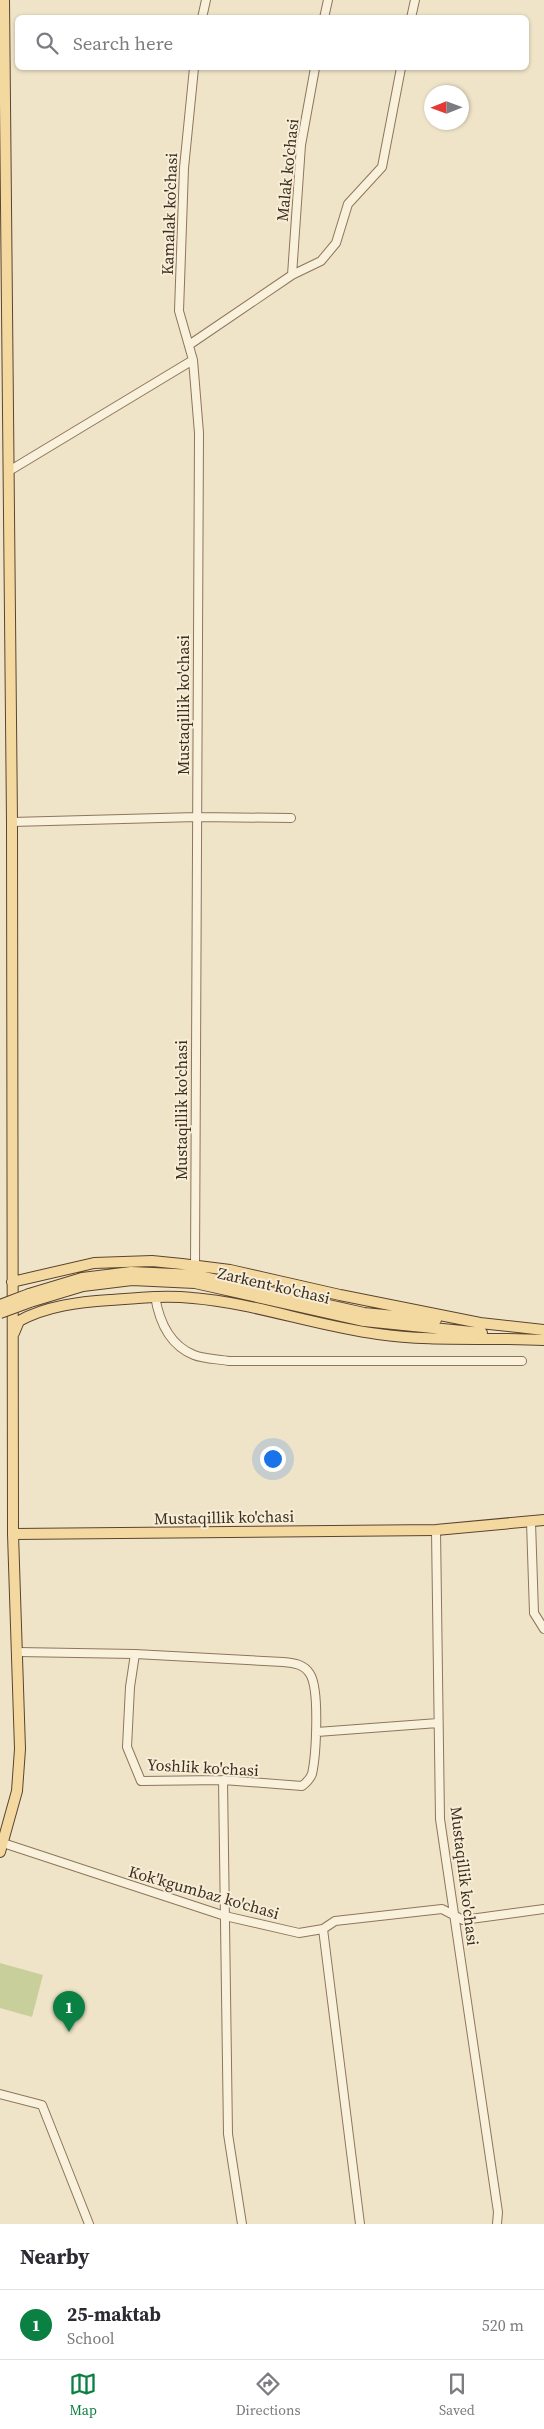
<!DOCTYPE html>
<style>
body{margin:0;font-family:"Source Serif 4",serif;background:#f2f2f3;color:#2b2b33}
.compass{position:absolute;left:424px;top:85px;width:45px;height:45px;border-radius:50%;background:#fff;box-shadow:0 1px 4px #0004;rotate:269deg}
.you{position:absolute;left:272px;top:1458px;width:18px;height:18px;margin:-12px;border:4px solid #fff;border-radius:50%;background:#1a73e8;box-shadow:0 0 0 8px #1a73e833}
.badge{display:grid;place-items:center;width:32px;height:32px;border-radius:50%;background:#0b8043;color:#fff;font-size:16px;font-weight:700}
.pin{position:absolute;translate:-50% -41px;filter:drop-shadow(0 1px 2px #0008)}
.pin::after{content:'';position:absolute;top:26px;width:18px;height:15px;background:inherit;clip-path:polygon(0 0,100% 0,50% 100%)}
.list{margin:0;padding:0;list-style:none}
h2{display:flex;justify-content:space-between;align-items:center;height:65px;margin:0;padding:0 20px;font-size:21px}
h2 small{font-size:16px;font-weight:400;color:#7c7c81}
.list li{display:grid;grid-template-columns:32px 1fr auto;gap:15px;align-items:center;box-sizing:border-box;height:70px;padding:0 20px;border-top:1px solid #e1e1e2}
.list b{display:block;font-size:19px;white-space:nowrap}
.list p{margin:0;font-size:16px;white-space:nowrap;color:#7c7c81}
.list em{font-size:16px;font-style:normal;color:#7c7c81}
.icon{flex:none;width:28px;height:28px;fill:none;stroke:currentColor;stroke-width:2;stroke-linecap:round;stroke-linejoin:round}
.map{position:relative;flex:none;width:544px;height:2224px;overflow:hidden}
.search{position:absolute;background:#fff;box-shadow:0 1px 4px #0004;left:15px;right:15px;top:15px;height:55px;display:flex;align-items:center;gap:12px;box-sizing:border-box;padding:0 18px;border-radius:8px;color:#7c7c81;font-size:19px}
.sheet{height:135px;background:#fff}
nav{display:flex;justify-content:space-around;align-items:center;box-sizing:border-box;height:70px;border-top:1px solid #e1e1e2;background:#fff;font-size:14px;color:#7c7c81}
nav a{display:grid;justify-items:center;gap:2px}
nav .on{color:#0b8043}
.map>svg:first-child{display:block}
.green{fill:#c9cf9b}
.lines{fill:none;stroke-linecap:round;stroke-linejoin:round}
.minor-casing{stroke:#8d765c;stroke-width:10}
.major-casing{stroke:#5b4430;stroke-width:12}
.minor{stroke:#faf1dc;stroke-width:8}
.major{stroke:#f3d9a0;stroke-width:10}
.major-bridge-casing{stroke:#5b4430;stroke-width:12;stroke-linecap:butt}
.major-bridge{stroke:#f3d9a0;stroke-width:10}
.labels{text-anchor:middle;stroke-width:4;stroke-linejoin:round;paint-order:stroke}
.street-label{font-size:16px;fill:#3d2e20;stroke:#f7eed8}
</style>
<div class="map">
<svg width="544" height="2224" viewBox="0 0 544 2224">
<rect width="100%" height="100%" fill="#f0e4c8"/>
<path class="green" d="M0 1963 43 1975 32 2017 0 2008Z"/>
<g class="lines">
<defs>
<path id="minor" d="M202 18 206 0
M324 18 328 0
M411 18 415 0
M292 275 301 145 315 68
M189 345 292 275 321 261 336 243 348 204 382 167 401 68
M193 360 179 311 184 168 194 68
M9 471 193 360 199 433 195 1266
M12 822 197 817 291 818
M155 1296C159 1321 169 1345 194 1355 204 1359 218 1359 229 1361H522
M531 1522 534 1613 544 1629
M436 1530 440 1819 498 2212 497 2224
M18 1652 135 1654
M135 1654 283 1662C294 1663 304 1664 310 1674 320 1690 316 1756 312 1774 310 1779 306 1783 302 1786L223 1780 141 1781 127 1747 130 1687Z
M317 1732 438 1723
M223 1780 228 2134 242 2224
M3 1843 225 1916 299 1933 323 1929 335 1921 442 1909 463 1920 544 1909
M323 1929 360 2224
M0 2094 42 2105 89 2224"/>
<path id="major" d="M12 1282 94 1263 152 1261 182 1264 230 1270 340 1295 480 1323 544 1330
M29 1294 82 1278 131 1272 195 1275 364 1313 436 1320
M30 1302 83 1286 132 1280 195 1283 364 1321 482 1333
M14 1333 19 1321C46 1306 79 1302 110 1300 137 1298 165 1295 193 1298 254 1303 316 1326 378 1334 433 1342 489 1337 544 1340
M13 1534 436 1530 544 1520
M0 1852 17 1791 20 1749 13 1534 12 822 4 0"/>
</defs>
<use href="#minor" class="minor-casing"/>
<use href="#major" class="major-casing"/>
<use href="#minor" class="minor"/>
<use href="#major" class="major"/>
<defs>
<path id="major-bridge" d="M0 1305 29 1294
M0 1313 30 1302"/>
</defs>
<use href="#major-bridge" class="major-bridge-casing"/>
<use href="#major-bridge" class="major-bridge"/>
</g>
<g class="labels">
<g class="street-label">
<text transform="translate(287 170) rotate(-84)" y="6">Malak ko'chasi</text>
<text transform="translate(169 214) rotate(-88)" y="6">Kamalak ko'chasi</text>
<text transform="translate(183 705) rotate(-90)" y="6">Mustaqillik ko'chasi</text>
<text transform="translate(181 1110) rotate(-90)" y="6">Mustaqillik ko'chasi</text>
<text transform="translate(274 1285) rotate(13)" y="6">Zarkent ko'chasi</text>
<text transform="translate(224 1517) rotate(-1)" y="6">Mustaqillik ko'chasi</text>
<text transform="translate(203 1767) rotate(3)" y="6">Yoshlik ko'chasi</text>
<text transform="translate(465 1876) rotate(83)" y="6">Mustaqillik ko'chasi</text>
<text transform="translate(204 1892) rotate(16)" y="6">Kok'kgumbaz ko'chasi</text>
</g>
</g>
</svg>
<svg class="compass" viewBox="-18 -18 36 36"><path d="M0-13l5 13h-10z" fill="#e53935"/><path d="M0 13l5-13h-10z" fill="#7c7c81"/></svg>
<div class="you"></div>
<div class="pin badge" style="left:69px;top:2032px">1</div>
<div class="search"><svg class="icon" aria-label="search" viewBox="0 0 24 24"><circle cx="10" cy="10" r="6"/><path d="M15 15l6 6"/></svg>Search here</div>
</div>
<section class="sheet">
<h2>Nearby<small></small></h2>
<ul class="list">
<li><span class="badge">1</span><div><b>25-maktab</b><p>School</p></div><em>520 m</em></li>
</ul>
</section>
<nav>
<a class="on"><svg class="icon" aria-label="map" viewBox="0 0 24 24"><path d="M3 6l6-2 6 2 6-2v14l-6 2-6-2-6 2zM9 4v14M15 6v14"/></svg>Map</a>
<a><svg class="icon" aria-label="directions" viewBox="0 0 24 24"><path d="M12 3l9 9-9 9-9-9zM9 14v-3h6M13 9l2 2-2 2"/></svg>Directions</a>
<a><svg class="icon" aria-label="saved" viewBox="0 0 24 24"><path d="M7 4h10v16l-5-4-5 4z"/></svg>Saved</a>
</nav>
